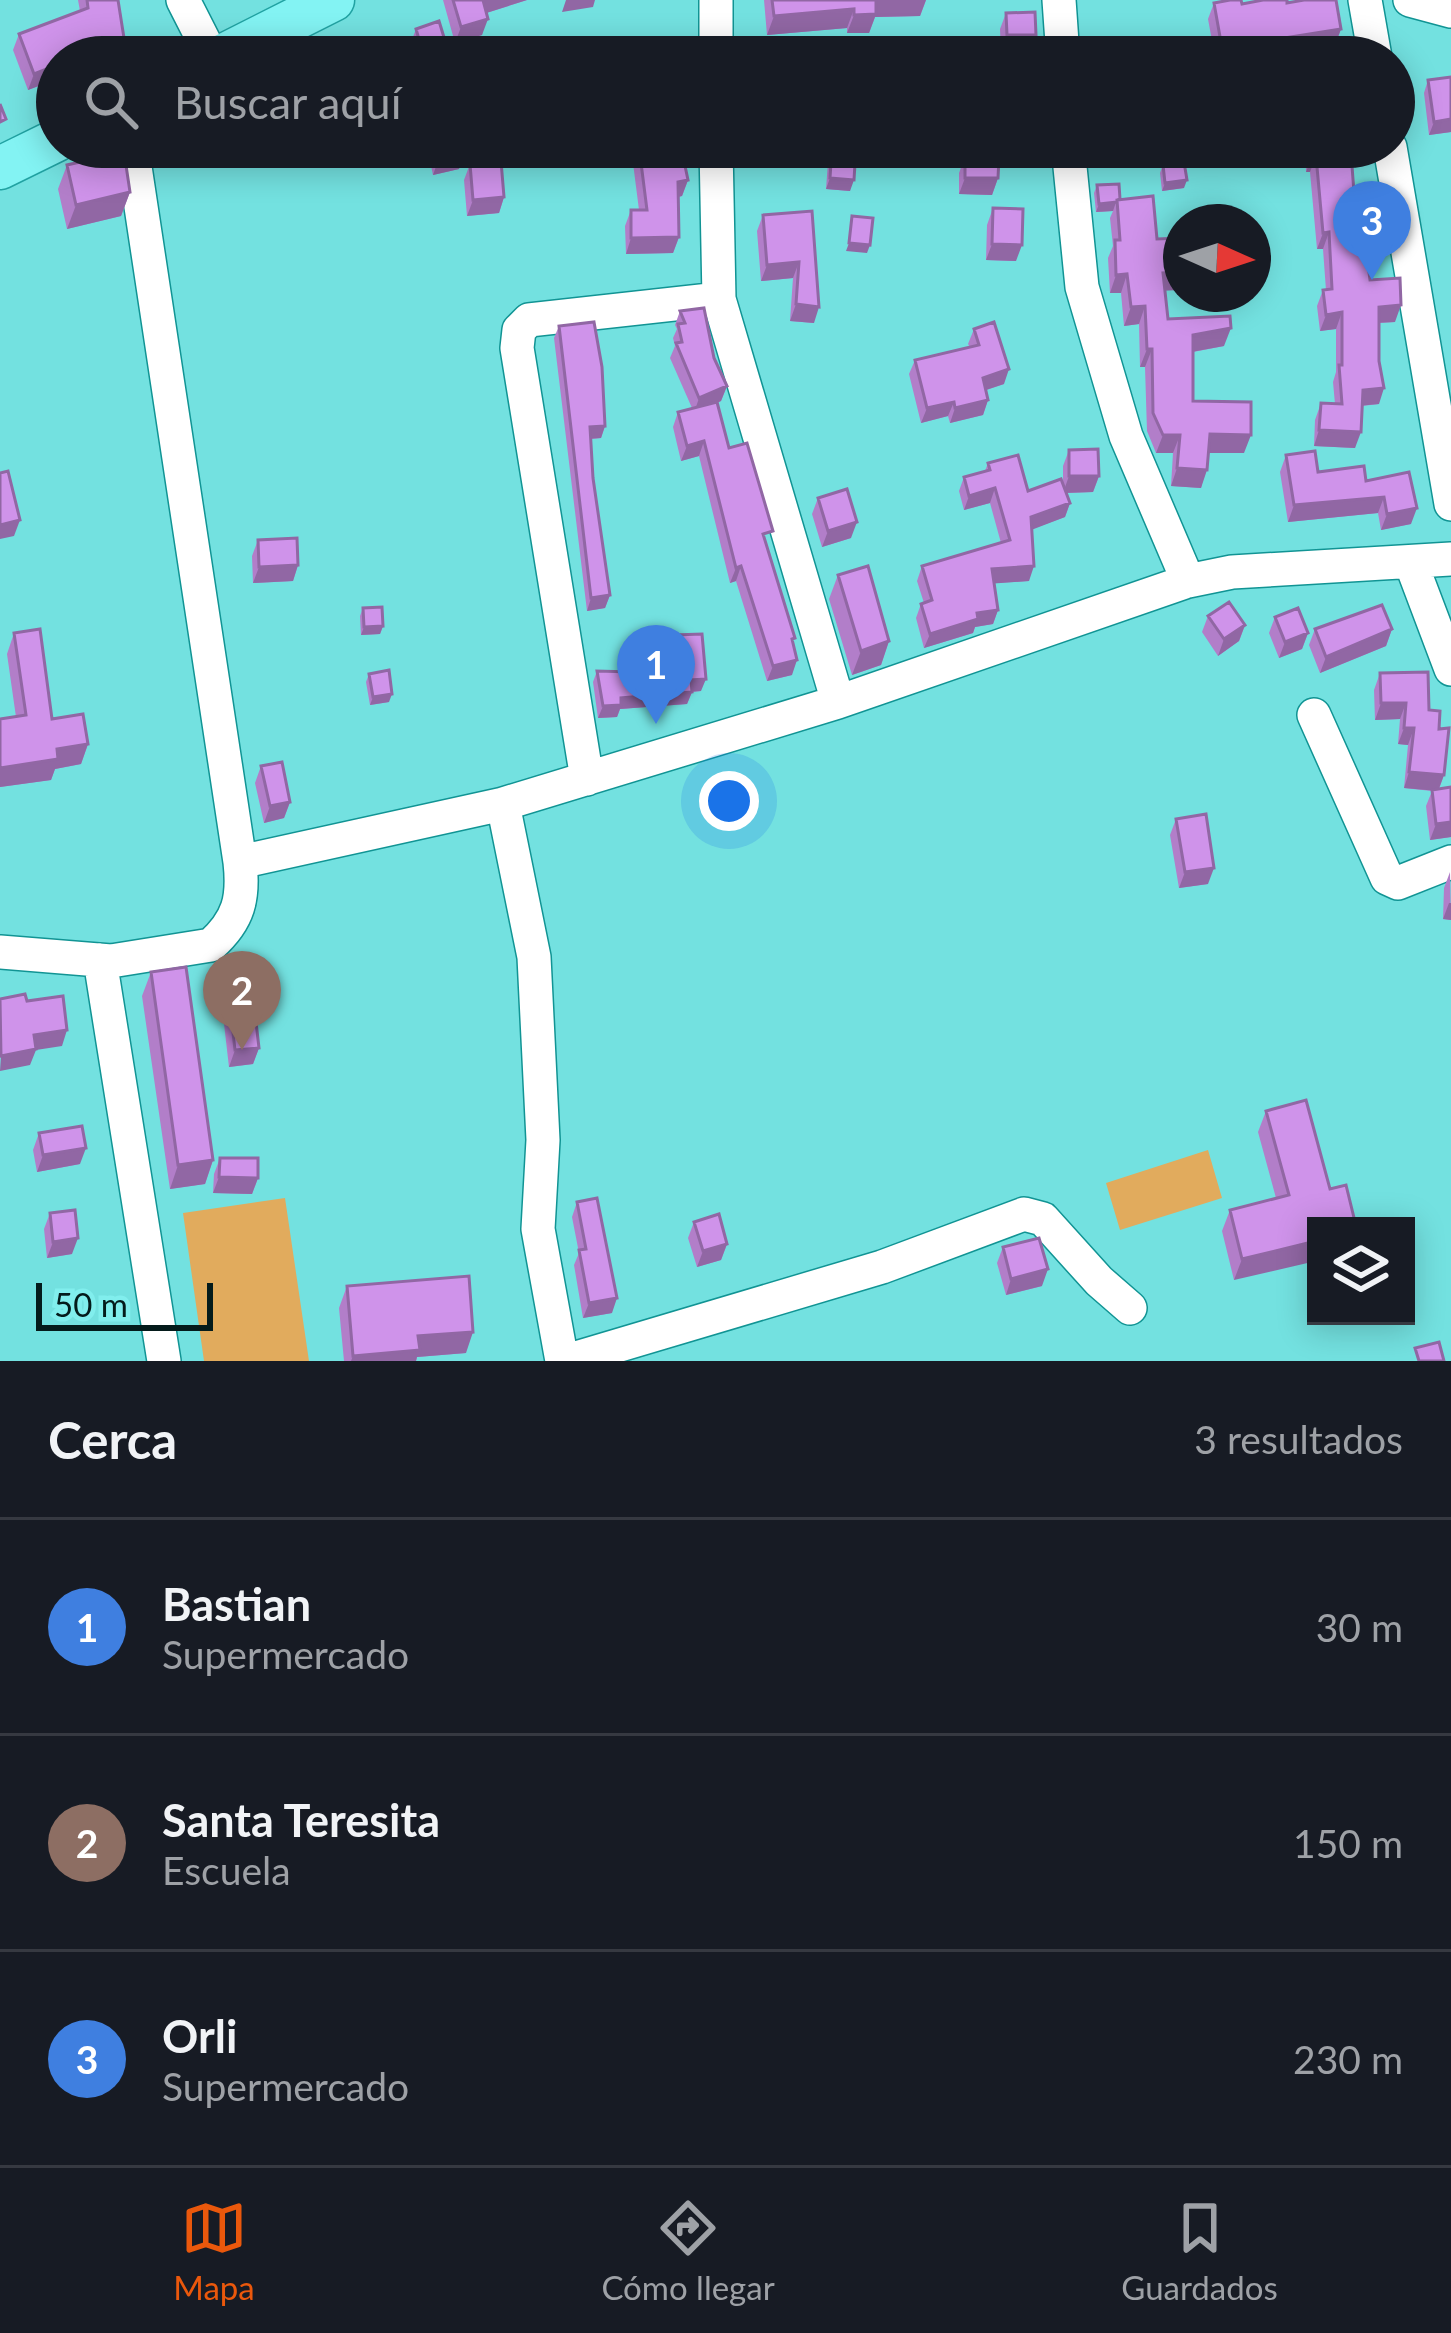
<!DOCTYPE html>
<html lang="es">
<meta charset="utf-8">
<style>
body{margin:0;font-family:Lato,sans-serif;background:#20242c;color:#f1f3f6}
.controls{position:absolute;right:36px;bottom:36px;display:grid;overflow:hidden;border-radius:0px;box-shadow:0 6px 30px #0003}
.controls button{width:108px;height:108px;display:grid;place-items:center;padding:0;border:0;border-bottom:3px solid #363941;background:#171b24;color:#f1f3f6;font:60px sans-serif}
.compass{position:absolute;left:1163px;top:204px;width:108px;height:108px;border-radius:50%;background:#171b24;box-shadow:0 6px 30px #0003;rotate:93deg}
.scale{position:absolute;left:36px;bottom:30px;width:177px;box-sizing:border-box;padding-left:12px;border:6px solid #041b1b;border-top:0;font-size:33px;line-height:42px;white-space:nowrap;color:#041b1b;-webkit-text-stroke:9px #81eeed;paint-order:stroke}
.you{position:absolute;left:729px;top:801px;width:42px;height:42px;margin:-30px;border:9px solid #fff;border-radius:50%;background:#1a73e8;box-shadow:0 0 0 18px #1a73e833}
.badge{display:grid;place-items:center;width:78px;height:78px;border-radius:50%;background:#ea580c;color:#fff;font-size:39px;font-weight:700}
.pin{position:absolute;translate:-50% -99px;filter:drop-shadow(0 3px 6px #0008)}
.pin::after{content:'';position:absolute;top:63px;width:42px;height:36px;background:inherit;clip-path:polygon(0 0,100% 0,50% 100%)}
.list{margin:0;padding:0;list-style:none}
h2{display:flex;justify-content:space-between;align-items:center;height:156px;margin:0;padding:0 48px;font-size:51px}
h2 small{font-size:39px;font-weight:400;color:#9ea1a6}
.list li{display:grid;grid-template-columns:78px 1fr auto;gap:36px;align-items:center;box-sizing:border-box;height:216px;padding:0 48px;border-top:3px solid #363941}
.list b{display:block;font-size:45px;white-space:nowrap}
.list p{margin:0;font-size:39px;white-space:nowrap;color:#9ea1a6}
.list em{font-size:39px;font-style:normal;color:#9ea1a6}
.icon{flex:none;width:66px;height:66px;fill:none;stroke:currentColor;stroke-width:2;stroke-linecap:round;stroke-linejoin:round}
.map{position:relative;flex:none;width:1451px;height:1361px;overflow:hidden}
.search{position:absolute;background:#171b24;box-shadow:0 6px 30px #0003;left:36px;right:36px;top:36px;height:132px;display:flex;align-items:center;gap:30px;box-sizing:border-box;padding:0 42px;border-radius:66px;color:#9ea1a6;font-size:45px}
.sheet{height:804px;background:#171b24}
nav{display:flex;justify-content:space-around;align-items:center;box-sizing:border-box;height:168px;border-top:3px solid #363941;background:#171b24;font-size:33px;color:#9ea1a6}
nav a{display:grid;justify-items:center;gap:6px}
nav .on{color:#ea580c}
.map>svg:first-child{display:block}
.green{fill:#e1ab5d}
.lines{fill:none;stroke-linecap:round;stroke-linejoin:round}
.minor-casing{stroke:#119494;stroke-width:36}
.major-casing{stroke:#21a2a2;stroke-width:45}
.minor{stroke:#fff;stroke-width:33}
.major{stroke:#83f3f3;stroke-width:42}
.wall{fill:#b27ec9}
.shaded-wall{fill:#9167a4}
.building{fill:#cf93ea;stroke:#9167a4;stroke-width:3}
</style>
<div class="map">
<svg width="1451" height="1361" viewBox="0 0 1451 1361">
<rect width="100%" height="100%" fill="#73e1e0"/>
<path class="green" d="M1208 1150 1222 1198 1120 1230 1106 1183Z
M285 1198 309 1361H204L183 1213Z"/>
<g class="lines">
<defs>
<path id="minor" d="M183 0 212 57
M716 0V57
M1059 0 1063 57
M1365 0 1375 57
M1410 0 1451 11
M716 147 719 299 838 702
M1068 147 1082 287 1126 436 1188 581
M1390 147 1451 504
M1411 563 1451 669
M1314 715 1387 878 1398 883 1451 862
M587 779 517 348 519 330 529 320 719 299
M503 804 534 957 543 1140 538 1229 562 1361
M240 862 503 804 838 702 1188 581 1232 572 1451 559
M0 952 111 961 211 945C239 920 244 898 240 862L132 147
M100 960 164 1361
M566 1361 882 1267 1024 1214 1043 1219 1099 1281 1130 1308"/>
<path id="major" d="M220 57 333 0
M0 168 57 140"/>
</defs>
<use href="#minor" class="minor-casing"/>
<use href="#major" class="major-casing"/>
<use href="#minor" class="minor"/>
<use href="#major" class="major"/>
</g>
<path class="wall" d="M78 0H118L119 54 57 57V79L28 90 13 50 19 34 80 11Z
M443 0H527L486 13 482 35 455 43Z
M764 0H926L920 16 875 17 869 33H847V28L767 35Z
M1214 3H1287L1341 29 1335 45 1263 57H1215L1208 19Z
M1006 13 1030 51 1001 52 1000 29Z
M416 29 450 57H414L410 45Z
M1451 77V132L1429 135 1424 93 1428 80Z
M427 147H463L464 153 459 169 433 175Z
M639 147 688 180 682 196 679 197V237L673 253 626 254 625 226 631 210H639L633 163Z
M800 147H856L850 191 826 189 829 149 800 150Z
M1306 147H1346V166L1370 280 1395 322 1379 323V404L1362 406 1355 448 1314 446 1315 420 1321 403 1335 404 1333 382 1336 372V329L1320 331 1317 306 1323 290H1326L1323 249H1317L1310 172H1306Z
M965 157 998 178 992 195 959 194V173Z
M470 164 504 197 499 213 467 216 464 180Z
M67 165 130 192 121 216 67 229 58 189Z
M1163 165 1184 188 1162 191 1160 173Z
M1097 185 1120 199 1165 291 1168 319 1224 346 1193 352V401L1244 453H1209L1201 488 1171 486 1173 453H1156L1147 431 1145 367H1140L1139 324 1124 326 1121 293H1110L1108 258 1113 246 1110 218 1113 211 1096 212 1094 193Z
M993 208 1016 261 986 260 987 225Z
M812 211 814 323 790 321 793 278 761 281 757 231 763 215Z
M680 311 714 358 727 386 721 401 717 403 729 448 767 546 793 643 792 675 767 681 736 581 730 583 699 456 681 461 673 427 678 412 692 408 670 358 675 346 673 338 677 329 675 325Z
M559 326 605 426 601 438 591 439 593 478 610 595 605 608 587 611 554 338Z
M974 329 1004 384 986 390 988 400 983 415 950 423 948 416 921 423 909 374 915 360 970 347 968 344Z
M1069 450 1099 476 1093 492 1066 493 1070 503 1065 517 1032 529 1029 581 994 583 998 610 993 624 975 627 973 633 924 648 916 618 921 604 924 603 917 581 922 566 1001 543 990 503 964 510 959 491 964 477 985 471 988 463 1028 491 1063 484V466Z
M1286 455 1318 472 1366 481 1411 524 1381 530 1378 513 1288 522 1280 472Z
M818 498 851 538 822 547 812 514Z
M258 540 298 565 293 581 253 583 252 556Z
M838 575 889 641 881 665 852 675 829 599Z
M363 608 383 626 380 634 361 635 360 616Z
M1208 616 1245 625 1239 641 1218 656 1202 632Z
M1275 617 1308 633 1302 649 1279 658 1269 633Z
M1315 629H1392L1386 646 1320 673 1309 645Z
M14 633 52 719 88 744 81 764 55 769 51 780 0 787V719L16 717 7 654Z
M674 635 701 691 692 692 687 704 620 709 617 717 598 718 593 682 597 671 626 672 630 658 671 656 670 647Z
M1380 673 1429 710 1439 729 1444 775 1439 789 1451 787V837L1430 840 1426 806 1432 791 1404 788 1408 745 1398 744 1400 719 1375 720 1374 690Z
M369 674 389 702 370 705 366 682Z
M261 766 290 802 284 818 264 823 255 783Z
M1176 819 1208 884 1179 888 1170 835Z
M1450 872 1451 920 1443 919 1444 888Z
M151 972 213 1160 205 1184 170 1189 142 996Z
M229 998 259 1048 253 1064 229 1067 223 1015Z
M1266 1111 1330 1189 1234 1280 1222 1231 1230 1210 1276 1198 1258 1132Z
M39 1133 80 1164 37 1172 33 1150Z
M220 1158 258 1178 252 1194 213 1193 214 1174Z
M577 1202 612 1313 583 1318 574 1265 579 1253 572 1217Z
M50 1213 72 1254 47 1258 44 1229Z
M694 1222 727 1244 721 1260 697 1267 688 1238Z
M1003 1247 1042 1286 1006 1295 997 1263Z
M347 1286 466 1353 417 1357 416 1361H344L339 1308Z"/>
<path class="shaded-wall" d="M483 0H527L477 16Z
M566 0H595L593 7 562 12Z
M875 0H926L920 16 875 17 869 33H847L854 15Z
M854 9 847 28 767 35 774 16Z
M488 19 482 35 455 43 461 27Z
M1341 29 1335 45 1263 57H1219L1222 48Z
M1007 35H1036L1030 51 1001 52Z
M124 38 119 54 100 57H66L69 47Z
M57 65V79L28 90 34 74Z
M1451 119V132L1429 135 1434 122Z
M801 147H830L829 149 800 150Z
M464 153 459 169 433 175 439 158Z
M1312 156H1316L1310 172H1306Z
M830 178 854 180 850 191 826 189Z
M965 178H998L992 195 959 194Z
M688 180 682 196 672 198 678 182Z
M1187 180 1184 188 1162 191 1165 183Z
M130 192 121 216 67 229 76 205Z
M504 197 499 213 467 216 473 200Z
M1116 202 1113 211 1096 212 1099 204Z
M1329 232 1323 249H1317L1323 233Z
M679 237 673 253 626 254 631 238Z
M849 243 870 245 867 253 846 251Z
M992 244 1022 245 1016 261 986 260Z
M799 262 793 278 761 281 767 265Z
M1181 272V290L1157 291 1163 273Z
M1127 274 1121 293H1110L1116 275Z
M796 304 819 307 814 323 790 321Z
M1401 305 1395 322 1373 323 1379 307Z
M1145 306 1139 324 1124 326 1131 307Z
M1342 312 1336 329 1320 331 1326 315Z
M1231 328 1224 346 1186 353 1193 335Z
M1147 349H1152L1145 367H1140Z
M1009 369 1004 384 977 393 983 378Z
M727 386 721 401 694 413 699 398Z
M1384 388 1379 404 1357 406 1363 390Z
M988 400 983 415 950 423 955 408Z
M954 402 948 416 921 423 927 408Z
M605 426 601 438 586 439 590 427Z
M1319 430 1361 432 1355 448 1314 446Z
M1210 434 1251 435 1244 453H1203Z
M1163 435H1180L1173 453H1156Z
M704 441 699 456 681 461 687 446Z
M1177 468 1207 470 1201 488 1171 486Z
M1069 476H1099L1093 492 1063 493Z
M995 488 990 503 964 510 969 496Z
M1384 497 1378 513 1288 522 1294 505Z
M1070 503 1065 517 1026 532 1031 517Z
M1417 508 1411 524 1381 530 1387 514Z
M20 520 14 536 0 539V525Z
M857 522 851 538 822 547 828 531Z
M298 565 293 581 253 583 259 567Z
M741 566 736 581 730 583 736 568Z
M1034 566 1029 581 987 584 992 569Z
M610 595 605 608 587 611 591 598Z
M998 610 993 624 975 627 973 633 924 648 930 634 977 613Z
M1245 625 1239 641 1218 656 1224 639Z
M383 626 380 634 361 635 364 627Z
M1392 629 1386 646 1320 673 1326 657Z
M1308 633 1302 649 1279 658 1285 642Z
M889 641 881 665 852 675 861 651Z
M797 660 792 675 767 681 773 666Z
M706 679 701 691 686 692 691 680Z
M692 692 687 704 620 709 617 717 598 718 603 706 621 698Z
M392 694 389 702 370 705 373 697Z
M1381 703H1406L1400 719 1375 720Z
M1404 728H1414L1408 745 1398 744Z
M88 744 81 764 55 769 51 780 0 787V768L57 749Z
M1409 772 1444 775 1438 791 1404 788Z
M290 802 284 818 264 823 270 806Z
M1451 822V837L1430 840 1436 824Z
M1214 868 1208 884 1179 888 1185 872Z
M1449 903H1451V920L1443 919Z
M67 1030 62 1046 36 1050 30 1065 0 1071 1 1056 34 1035Z
M259 1048 253 1064 229 1067 235 1050Z
M86 1148 80 1164 37 1172 43 1155Z
M213 1160 205 1184 170 1189 178 1165Z
M219 1177 258 1178 252 1194 213 1193Z
M78 1238 72 1254 47 1258 53 1242Z
M1316 1241V1261L1234 1280 1242 1259Z
M727 1244 721 1260 697 1267 703 1251Z
M1048 1269 1042 1286 1006 1295 1011 1279Z
M617 1298 612 1313 583 1318 589 1303Z
M473 1332 466 1353 417 1357 416 1361H351L353 1356 418 1336Z"/>
<path class="building" d="M87 0H118L124 38 69 47 73 57H57V65L34 74 19 34 88 8Z
M453 0H483L488 19 461 27Z
M772 0H876V14L854 15V9L774 16Z
M1230 0H1241L1242 4 1263 0H1287V3L1304 0H1336L1341 29 1222 48 1214 3Z
M1035 12 1036 35H1007L1006 13Z
M439 21 450 57H424L416 29Z
M1176 48 1177 57H1153V50Z
M566 53V57H542Z
M1451 77V119L1434 122 1428 80Z
M0 104 6 119 0 122Z
M437 147H463L464 153 439 158Z
M639 147H681L688 180 678 182 679 237 631 238V210H647Z
M832 147H856L854 180 830 178Z
M1312 147H1346V166H1352L1355 206 1360 205 1370 280 1400 278 1401 305 1379 307V361L1384 388 1363 390 1361 432 1319 430 1321 403 1342 404 1339 365H1342V312L1326 315 1323 290 1332 289 1329 232 1323 233 1316 156H1312Z
M124 152 130 192 76 205 67 165Z
M965 157H999L998 178H965Z
M501 161 504 197 473 200 470 164Z
M1184 162 1187 180 1165 183 1163 165Z
M1119 184 1120 199 1117 200V202L1099 204 1097 185Z
M1153 196 1157 239 1181 238V272L1163 273 1168 319 1230 316 1231 328 1193 335V401L1251 402V435L1210 434 1207 470 1177 468 1180 435H1163L1153 413 1152 349H1147L1145 306 1131 307 1127 274 1116 275 1115 240H1120L1117 200Z
M993 208 1023 209 1022 245 992 244Z
M812 211 819 307 796 304 799 262 767 265 763 215Z
M852 216 873 218 870 245 849 243Z
M704 308 714 358 727 386 699 398 676 343 682 342 678 324 685 323 680 311Z
M594 322 602 367 605 426 590 427 593 478 610 595 591 598 559 326Z
M994 322 1009 369 983 378 988 400 955 408 954 402 927 408 915 360 979 345 974 329Z
M717 402 729 448 747 443 773 531 763 534 795 638 792 639 797 660 773 666 741 566 736 568 704 441 687 446 678 412Z
M1098 449 1099 476H1069V450Z
M1315 451 1318 472 1364 466 1366 481 1409 472 1417 508 1387 514 1384 497 1294 505 1286 455Z
M1018 455 1028 491 1061 479 1070 503 1031 517 1034 566 992 569 998 610 977 613 978 619 930 634 921 604 932 600 922 566 1010 540 995 488 969 496 964 477 990 470 988 463Z
M8 471 20 520 0 525V473Z
M847 489 857 522 828 531 818 498Z
M297 538 298 565 259 567 258 540Z
M868 566 889 641 861 651 838 575Z
M1229 602 1245 625 1224 639 1208 616Z
M1382 605 1392 629 1326 657 1315 629Z
M382 607 383 626 364 627 363 608Z
M1298 608 1308 633 1285 642 1275 617Z
M40 629 52 719 83 714 88 744 57 749 58 759 0 768V719L26 715 14 633Z
M702 634 706 679 691 680 692 692 621 698V705L603 706 597 671 632 672 630 658 676 655 674 635Z
M389 670 392 694 373 697 369 674Z
M1428 672 1429 710 1440 711 1439 729 1449 728 1444 775 1409 772 1414 728H1404L1406 703H1381L1380 673Z
M282 762 290 802 270 806 261 766Z
M1451 787V822L1436 824 1432 790Z
M1206 814 1214 868 1185 872 1176 819Z
M186 967 213 1160 178 1165 151 972Z
M25 994 27 1001 63 996 67 1030 34 1035 36 1049 1 1056 0 999Z
M253 996 259 1048 235 1050 229 998Z
M1306 1100 1330 1189 1346 1185 1356 1226H1316V1241L1242 1259 1230 1210 1289 1195 1266 1111Z
M82 1126 86 1148 43 1155 39 1133Z
M220 1158H258V1178L219 1177Z
M597 1198 617 1298 589 1303 579 1250 586 1249 577 1202Z
M75 1210 78 1238 53 1242 50 1213Z
M719 1214 727 1244 703 1251 694 1222Z
M1039 1238 1048 1269 1011 1279 1003 1247Z
M469 1276 473 1332 418 1336 420 1350 353 1356 347 1286Z
M1439 1342 1444 1361H1419L1415 1348Z"/>
</svg>
<div class="controls">
<button><svg class="icon" aria-label="layers" viewBox="0 0 24 24"><path d="M12 4l9 5-9 5-9-5zM3 14l9 5 9-5"/></svg></button>
</div>
<svg class="compass" viewBox="-18 -18 36 36"><path d="M0-13l5 13h-10z" fill="#e53935"/><path d="M0 13l5-13h-10z" fill="#9ea1a6"/></svg>
<div class="scale">50 m</div>
<div class="you"></div>
<div class="pin badge" style="left:656px;top:724px;background:#3f7fe0">1</div>
<div class="pin badge" style="left:242px;top:1050px;background:#8d6e63">2</div>
<div class="pin badge" style="left:1372px;top:280px;background:#3f7fe0">3</div>
<div class="search"><svg class="icon" aria-label="search" viewBox="0 0 24 24"><circle cx="10" cy="10" r="6"/><path d="M15 15l6 6"/></svg>Buscar aquí</div>
</div>
<section class="sheet">
<h2>Cerca<small>3 resultados</small></h2>
<ul class="list">
<li><span class="badge" style="background:#3f7fe0">1</span><div><b>Bastian</b><p>Supermercado</p></div><em>30 m</em></li>
<li><span class="badge" style="background:#8d6e63">2</span><div><b>Santa Teresita</b><p>Escuela</p></div><em>150 m</em></li>
<li><span class="badge" style="background:#3f7fe0">3</span><div><b>Orli</b><p>Supermercado</p></div><em>230 m</em></li>
</ul>
</section>
<nav>
<a class="on"><svg class="icon" aria-label="map" viewBox="0 0 24 24"><path d="M3 6l6-2 6 2 6-2v14l-6 2-6-2-6 2zM9 4v14M15 6v14"/></svg>Mapa</a>
<a><svg class="icon" aria-label="directions" viewBox="0 0 24 24"><path d="M12 3l9 9-9 9-9-9zM9 14v-3h6M13 9l2 2-2 2"/></svg>Cómo llegar</a>
<a><svg class="icon" aria-label="saved" viewBox="0 0 24 24"><path d="M7 4h10v16l-5-4-5 4z"/></svg>Guardados</a>
</nav>
